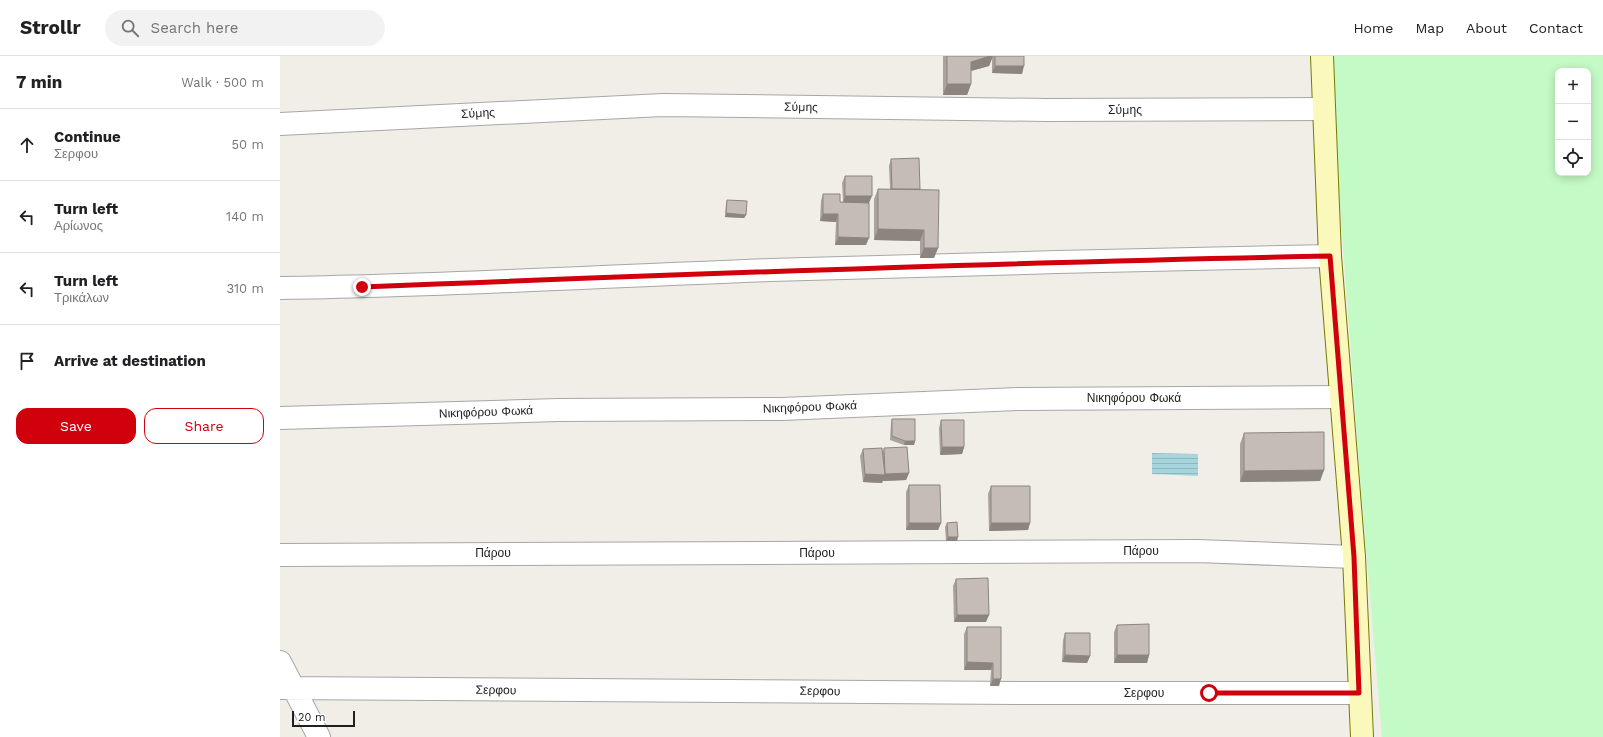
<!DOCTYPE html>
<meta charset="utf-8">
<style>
body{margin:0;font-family:"Work Sans",sans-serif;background:#f2f2f2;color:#202124}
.controls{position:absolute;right:12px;top:12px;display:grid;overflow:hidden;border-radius:8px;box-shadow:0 2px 10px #0003}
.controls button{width:36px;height:36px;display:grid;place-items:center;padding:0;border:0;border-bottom:1px solid #e0e0e0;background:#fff;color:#202124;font:20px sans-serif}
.scale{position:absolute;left:12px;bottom:10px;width:63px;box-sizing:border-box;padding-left:4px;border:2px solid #202020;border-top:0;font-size:11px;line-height:14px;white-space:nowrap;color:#202020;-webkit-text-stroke:3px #fff;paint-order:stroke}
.stop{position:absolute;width:12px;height:12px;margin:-9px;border:3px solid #d0000d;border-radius:50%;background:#fff}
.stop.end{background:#d0000d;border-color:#fff;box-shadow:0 1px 4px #0008}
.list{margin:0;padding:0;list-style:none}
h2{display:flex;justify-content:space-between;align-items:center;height:52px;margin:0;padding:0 16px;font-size:17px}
h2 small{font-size:13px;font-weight:400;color:#757577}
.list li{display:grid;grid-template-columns:26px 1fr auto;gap:12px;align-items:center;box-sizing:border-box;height:72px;padding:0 16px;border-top:1px solid #e0e0e0}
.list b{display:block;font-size:15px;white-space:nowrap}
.list p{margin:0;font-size:13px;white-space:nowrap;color:#757577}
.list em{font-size:13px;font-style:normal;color:#757577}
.actions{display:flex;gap:8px;padding:12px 16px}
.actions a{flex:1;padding:9px 0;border:1px solid #d0000d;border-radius:12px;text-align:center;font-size:14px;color:#d0000d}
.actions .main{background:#d0000d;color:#fff}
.icon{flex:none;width:22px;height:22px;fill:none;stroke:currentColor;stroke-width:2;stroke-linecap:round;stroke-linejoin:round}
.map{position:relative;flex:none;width:1323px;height:681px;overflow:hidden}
header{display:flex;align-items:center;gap:24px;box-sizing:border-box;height:56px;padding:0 20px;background:#fff;border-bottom:1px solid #e0e0e0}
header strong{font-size:19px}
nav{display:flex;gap:22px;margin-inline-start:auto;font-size:14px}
.search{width:280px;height:36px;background:#f2f2f2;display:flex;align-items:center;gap:10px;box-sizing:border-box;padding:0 14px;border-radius:22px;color:#757577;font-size:15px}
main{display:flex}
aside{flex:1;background:#fff}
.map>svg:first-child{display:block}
.park{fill:#c4fac5;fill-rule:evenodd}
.water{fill:url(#water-rules)}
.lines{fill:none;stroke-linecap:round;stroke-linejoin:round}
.street-casing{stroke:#a7a7a7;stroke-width:24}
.secondary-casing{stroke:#757a04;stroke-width:24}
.street{stroke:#fff;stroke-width:22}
.secondary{stroke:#faf9bb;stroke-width:22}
.wall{fill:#aaa29d}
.shaded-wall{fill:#8b847f}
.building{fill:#c6bcb6;stroke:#8b847f}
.route{stroke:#d0000d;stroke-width:5}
.labels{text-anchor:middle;stroke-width:3;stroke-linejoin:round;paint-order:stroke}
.street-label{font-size:12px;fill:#202020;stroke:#fff}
</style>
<header>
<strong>Strollr</strong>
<div class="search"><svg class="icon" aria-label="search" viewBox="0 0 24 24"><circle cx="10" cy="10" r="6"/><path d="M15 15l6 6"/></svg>Search here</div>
<nav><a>Home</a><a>Map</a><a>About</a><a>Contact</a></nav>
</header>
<main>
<aside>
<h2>7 min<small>Walk · 500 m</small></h2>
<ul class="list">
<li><svg class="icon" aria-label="ahead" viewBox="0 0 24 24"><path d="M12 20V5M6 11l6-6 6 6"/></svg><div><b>Continue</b><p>Σερφου</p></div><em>50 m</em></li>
<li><svg class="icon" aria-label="left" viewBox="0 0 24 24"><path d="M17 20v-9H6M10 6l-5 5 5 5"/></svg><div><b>Turn left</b><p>Αρίωνος</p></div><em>140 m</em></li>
<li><svg class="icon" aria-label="left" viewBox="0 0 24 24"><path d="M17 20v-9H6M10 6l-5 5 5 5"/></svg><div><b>Turn left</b><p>Τρικάλων</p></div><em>310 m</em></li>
<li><svg class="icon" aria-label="arrive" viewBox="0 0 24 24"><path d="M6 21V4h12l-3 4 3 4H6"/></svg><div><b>Arrive at destination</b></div></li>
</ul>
<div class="actions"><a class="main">Save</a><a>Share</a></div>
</aside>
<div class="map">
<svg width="1323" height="681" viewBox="0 0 1323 681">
<defs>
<pattern id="water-rules" width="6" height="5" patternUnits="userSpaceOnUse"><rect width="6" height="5" fill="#a7d5de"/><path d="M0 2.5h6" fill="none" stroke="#8fb7be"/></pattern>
</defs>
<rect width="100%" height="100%" fill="#f1ede7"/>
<path class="park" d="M1049 0H1323V681H1102L1081 434ZM1278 15H1308V117H1278Z"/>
<path class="water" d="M872 397 918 398V420L872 418Z"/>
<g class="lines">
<defs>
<path id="street" d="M0 68 383 49 766 54 1043 53
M0 232C164 230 327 220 490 214 677 208 863 204 1050 200
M0 362 278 354 502 353 738 343 1060 341
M0 499 917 495 1074 501
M0 606 39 681
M0 632 740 637H1079"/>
<path id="secondary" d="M1042 0 1050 200 1074 501 1082 681"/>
</defs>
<use href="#street" class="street-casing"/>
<use href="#secondary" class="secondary-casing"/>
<use href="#street" class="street"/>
<use href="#secondary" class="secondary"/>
</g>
<path class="wall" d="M663 0H744L742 18 712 17V3L709 10 691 15V28L687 39H663Z
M611 103 640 133 658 192 654 202H640V185L594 184V143L598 133H610L609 110Z
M565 120 589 147 586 189H555L556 166 540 165 541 145 543 138 560 146H563L562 127Z
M447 144 466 159 464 162 445 161 446 147Z
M612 363 635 385 634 389H624L610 384 611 367Z
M661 364 684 391 682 398 660 399 659 372Z
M964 377 1044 414 1040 425 960 426V388Z
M604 392 629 417 626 424 603 425V424L602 427 583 426 580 400 583 393 603 396Z
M629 429 661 467 658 474H626V436Z
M711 430 750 467 748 474 709 475 708 438Z
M667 467 677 485H666L665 471Z
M676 523 706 566H674L673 530Z
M837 569 869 599 867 607H834V576Z
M687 571H721L719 630H710L711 614H684V578Z
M785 577 810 600 807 607 782 606 783 584Z"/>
<path class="shaded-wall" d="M710 0H713L709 10 687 16 691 6Z
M715 10H744L742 18 712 17Z
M667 28H691L687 39H663Z
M565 140H592L589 147 563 148Z
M446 157 466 159 464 162 445 161Z
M543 158H558L556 166 540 165Z
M598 173 644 174 640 185 594 184Z
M558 181 589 182 586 189H555Z
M644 192H658L654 202H640Z
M625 385H635L634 389H624Z
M662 391H684L682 398 660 399Z
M1044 414 1040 425 960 426 964 415Z
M629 417 626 424 603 425 605 418Z
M585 418 605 419 602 427 583 426Z
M629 467H661L658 474H626Z
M711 467H750L748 474 709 475Z
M668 481H678L677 485H666Z
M677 559H709L706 566H674Z
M785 599 810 600 807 607 782 606Z
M837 599H869L867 607H834Z
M687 606 713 607 711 614H684Z
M713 623H721L719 630H710Z"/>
<path class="building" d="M667 0H710L691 6V28H667Z
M715 0H744V10H715Z
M639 102 640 133H612L611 103Z
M565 120H592V140H565Z
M598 133 659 134 658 192H644V174L598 173Z
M543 138H560V146L589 147V182L558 181V158H543Z
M447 144 467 145 466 159 446 157Z
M612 363H635V385H625L612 380Z
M661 364H684V391H662Z
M1044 376V414L964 415V377Z
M627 391 629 417 605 418 604 392Z
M602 392 605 419 585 418 583 393Z
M629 429H660L661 467H629Z
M711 430H750V467H711Z
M677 466 678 481H668L667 467Z
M708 522 709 559H677L676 523Z
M869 568V599H837V569Z
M687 571H721V623H713V607L687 606Z
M785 577H810V600L785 599Z"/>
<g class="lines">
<path class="route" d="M82 231C405 218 727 206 1050 200L1074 501 1079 637H929"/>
</g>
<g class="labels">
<g class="street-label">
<text transform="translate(521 51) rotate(1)" y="4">Σύμης</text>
<text x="845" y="58">Σύμης</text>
<text transform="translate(198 57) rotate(-3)" y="4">Σύμης</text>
<text x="854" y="346">Νικηφόρου Φωκά</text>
<text transform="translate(530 351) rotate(-2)" y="4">Νικηφόρου Φωκά</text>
<text transform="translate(206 356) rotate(-2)" y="4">Νικηφόρου Φωκά</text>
<text x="861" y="499">Πάρου</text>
<text x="213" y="501">Πάρου</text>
<text x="537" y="501">Πάρου</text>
<text transform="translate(216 634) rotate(1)" y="4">Σερφου</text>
<text transform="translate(540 635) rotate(1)" y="4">Σερφου</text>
<text x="864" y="641">Σερφου</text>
</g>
</g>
</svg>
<div class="controls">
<button>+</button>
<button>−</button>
<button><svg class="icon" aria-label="locate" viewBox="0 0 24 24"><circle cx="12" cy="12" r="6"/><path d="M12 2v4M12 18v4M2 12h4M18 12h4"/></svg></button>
</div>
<div class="scale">20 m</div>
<div class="stop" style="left:929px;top:637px"></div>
<div class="stop end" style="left:82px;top:231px"></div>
</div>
</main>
